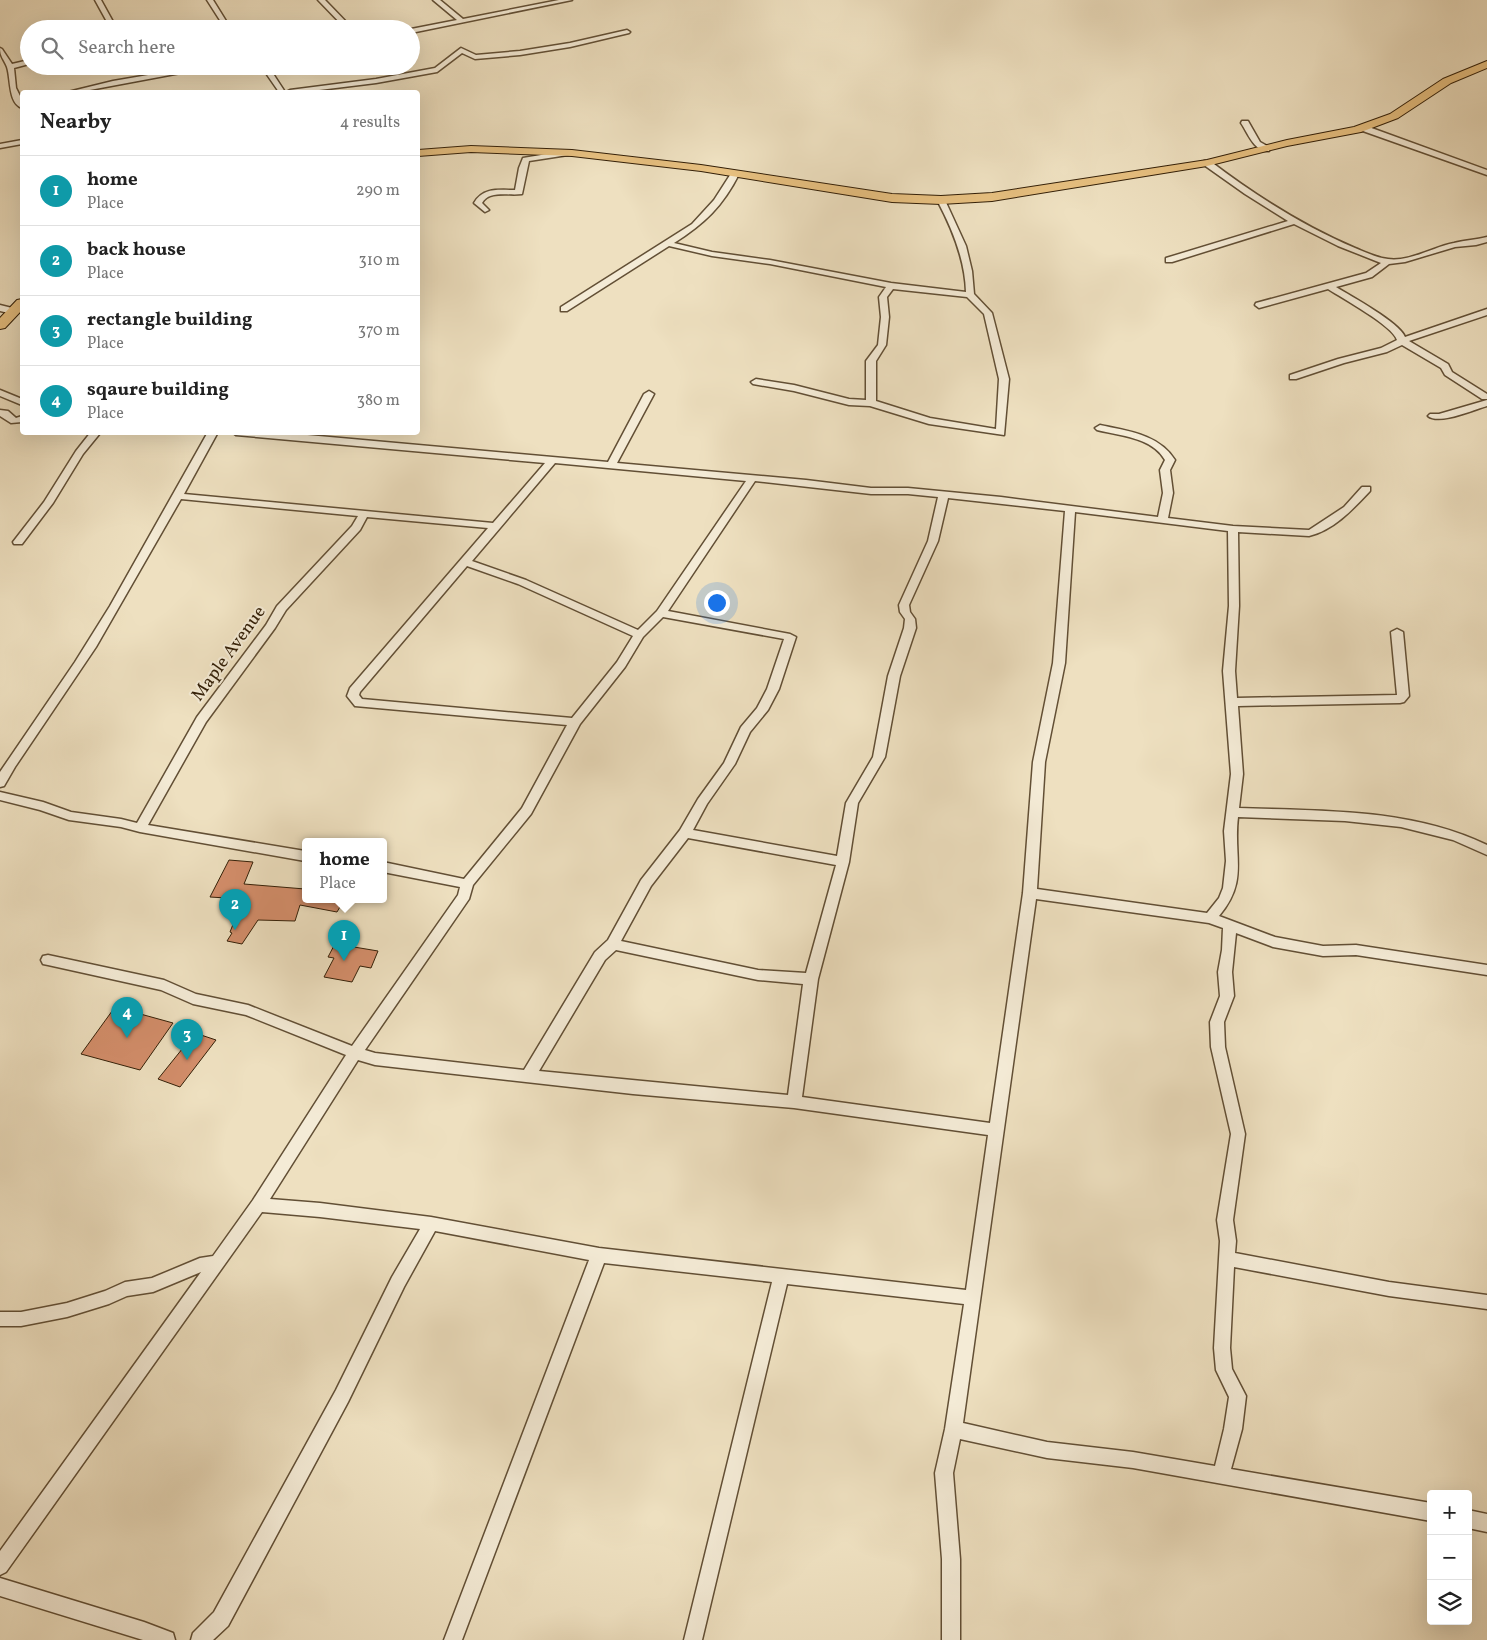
<!DOCTYPE html>
<meta charset="utf-8">
<style>
body{margin:0;font-family:Vollkorn,serif;background:#f6f6f6;color:#222}
.controls{position:absolute;right:15px;bottom:15px;display:grid;overflow:hidden;border-radius:5px;box-shadow:0 5px 20px #0002}
.controls button{width:45px;height:45px;display:grid;place-items:center;padding:0;border:0;border-bottom:1px solid #e0e0e0;background:#fff;color:#222;font:25px sans-serif}
.you{position:absolute;left:716px;top:602px;width:18px;height:18px;margin:-12px;border:4px solid #fff;border-radius:50%;background:#1a73e8;box-shadow:0 0 0 8px #1a73e833}
.badge{display:grid;place-items:center;width:32px;height:32px;border-radius:50%;background:#0b8043;color:#fff;font-size:16px;font-weight:700}
.pin{position:absolute;translate:-50% -41px;filter:drop-shadow(0 1px 2px #0008)}
.pin::after{content:'';position:absolute;top:26px;width:18px;height:15px;background:inherit;clip-path:polygon(0 0,100% 0,50% 100%)}
.popup{position:absolute;left:302px;top:838px;width:85px;height:65px;box-sizing:border-box;display:grid;place-content:center;border-radius:5px;background:#fff;filter:drop-shadow(0 1px 4px #0005);font-size:16px;white-space:nowrap;color:#767676}
.popup b{font-size:19px;color:#222}
.popup::after{content:'';position:absolute;left:50%;top:100%;margin-left:-10px;border:10px solid transparent;border-top-color:#fff}
.list{margin:0;padding:0;list-style:none}
h2{display:flex;justify-content:space-between;align-items:center;height:65px;margin:0;padding:0 20px;font-size:21px}
h2 small{font-size:16px;font-weight:400;color:#767676}
.list li{display:grid;grid-template-columns:32px 1fr auto;gap:15px;align-items:center;box-sizing:border-box;height:70px;padding:0 20px;border-top:1px solid #e0e0e0}
.list b{display:block;font-size:19px;white-space:nowrap}
.list p{margin:0;font-size:16px;white-space:nowrap;color:#767676}
.list em{font-size:16px;font-style:normal;color:#767676}
.icon{flex:none;width:28px;height:28px;fill:none;stroke:currentColor;stroke-width:2;stroke-linecap:round;stroke-linejoin:round}
.map{position:relative;flex:none;width:1487px;height:1640px;overflow:hidden}
.search{position:absolute;background:#fff;box-shadow:0 5px 20px #0002;left:20px;top:20px;width:400px;height:55px;display:flex;align-items:center;gap:12px;box-sizing:border-box;padding:0 18px;border-radius:28px;color:#767676;font-size:19px}
.panel{position:absolute;background:#fff;box-shadow:0 5px 20px #0002;left:20px;top:90px;width:400px;height:345px;border-radius:5px}
.map>svg:first-child{display:block}
.building{fill:#d48e6b;stroke:#331f07}
.lines{fill:none;stroke-linecap:round;stroke-linejoin:round}
.street-casing{stroke:#624f35;stroke-width:3}
.primary-casing{stroke:#331f07;stroke-width:2}
.street{fill:#f4ebd6;fill-rule:evenodd}
.primary{fill:#e7c080;fill-rule:evenodd}
.labels{text-anchor:middle;stroke-width:4;stroke-linejoin:round;paint-order:stroke}
.street-label{font-size:18px;fill:#331f07;stroke:#f4ebd6}
</style>
<div class="map">
<svg width="1487" height="1640" viewBox="0 0 1487 1640">
<rect width="100%" height="100%" fill="#eee0c0"/>
<filter id="stains"><feTurbulence type="fractalNoise" baseFrequency=".004" numOctaves="4"/><feColorMatrix values="0 0 0 0 .2 0 0 0 0 .09 0 0 0 0 .02 0 0 0 .5 -.17"/></filter>
<radialGradient id="worn" r=".72"><stop offset=".6" stop-color="#630" stop-opacity="0"/><stop offset="1" stop-color="#630" stop-opacity=".3"/></radialGradient>
<path class="building" d="M229 860 253 862 244 884 305 889V900H344L337 912 300 905 295 921 258 920 242 944 227 941 232 933 230 932 243 899 210 897Z
M337 940 357 944 354 947 378 951 371 968 360 966 352 982 324 977 334 958 328 957Z
M115 1007 173 1023 140 1070 81 1054Z
M195 1033 216 1040 180 1087 158 1079Z"/>
<g class="lines">
<defs>
<path id="street" d="M95 0H101L117 29H111Z
M207 0H213L231 29H208L223 25Z
M318 0H325L353 29H346Z
M433 0H440L463 19 559 0H572L411 33V29L457 20Z
M627 30 630 32 629 33 570 47 520 55 475 59 462 53 437 72 376 83 303 92H286L290 90 376 79 435 68 461 48 476 55 520 51 570 43Z
M0 48 2 49 12 64 29 60V64L14 68 16 88 22 100V108C8 103 11 79 7 67 4 59 0 57 0 48Z
M201 66H218L79 92H68L113 81Z
M261 66H268L285 92H279Z
M1242 121H1248L1260 142 1269 147V151C1254 152 1248 133 1241 123Z
M1360 126H1366L1487 170V175L1360 130Z
M22 140V144L0 148V144Z
M565 151 569 153 568 155 529 161 522 194C509 196 489 190 482 203L489 210 485 212 474 203C483 187 499 190 515 190L519 168 523 158Z
M1204 161H1210C1256 196 1303 226 1355 248 1365 252 1377 258 1388 259 1410 262 1433 247 1454 243 1465 240 1476 240 1487 237V242L1476 245 1455 247 1405 262 1389 264 1372 277 1336 287C1351 296 1400 323 1405 337L1487 309V315L1409 341 1448 364 1452 372 1487 394V399H1482L1445 375 1441 368 1402 345 1387 352 1344 363 1296 379H1290V375L1338 359 1381 348 1397 340C1393 326 1342 298 1328 289L1259 308 1255 305 1256 303 1366 273 1381 263 1338 246 1294 224 1172 262H1166V258L1288 221 1245 194 1204 165Z
M732 172 739 174C723 206 704 224 674 243L712 252 770 260 891 283 966 292C965 259 952 228 937 200L944 198 966 246 972 271 974 294 992 313 1009 379 1004 435 929 424 870 406 849 405 794 391 753 384 751 382 756 379 794 385 849 399 866 400V361L878 345 881 317 879 297 886 287 770 264 712 256 669 246 567 311H561V307L692 224 714 200ZM893 289 967 297 984 314 999 379 996 429 930 418 876 401V361L886 345 889 317 887 297Z
M0 305 16 309 17 311 13 314 0 311Z
M0 390 22 399V405L0 396Z
M649 391 654 394 617 463 806 480 871 488H908L1001 497 1158 517 1163 493 1160 470 1165 460C1152 437 1120 436 1097 430L1095 428 1100 425C1127 431 1159 434 1175 460L1170 470 1173 493 1168 518 1233 526 1309 530 1344 507 1362 487H1370V491C1353 509 1334 530 1309 536L1238 532 1239 606 1235 671 1237 698 1397 695 1391 632 1397 629 1403 632 1409 696 1404 702 1400 703 1238 706 1243 774 1239 808C1322 811 1411 808 1487 845V855L1453 840 1401 827 1345 821 1238 817C1233 858 1249 880 1219 916L1275 937 1323 946 1356 945 1487 965V975L1356 955 1323 956 1273 947 1236 933 1232 972 1234 996 1224 1022 1225 1047 1245 1134 1233 1220 1236 1241 1235 1253 1389 1282 1487 1295V1309L1389 1296 1234 1267 1230 1348 1232 1369 1246 1396 1242 1429 1231 1469 1431 1503V1521L1133 1468 1047 1458 960 1439 953 1473 960 1559V1640H942V1559L935 1473 945 1429 964 1304 787 1284 702 1640H684L772 1282 604 1263 462 1640H444L589 1260 435 1231 404 1287 348 1402 228 1626 213 1640H191L193 1633 214 1612 336 1390 392 1277 420 1229 320 1217 262 1212 6 1572 0 1575V1551L201 1272 153 1292 127 1296 109 1304 67 1317 21 1326H0V1312H21L67 1303 105 1291 125 1282 152 1278 200 1258 213 1256 253 1200 346 1055 246 1015 193 1004 161 990 48 965 43 964 41 960 43 956 48 955 164 980 196 994 248 1005 352 1046 458 895 460 887 383 872V862L464 879 522 808 567 725 355 706 347 696 350 688 488 528 367 517 360 530 286 610 275 628 206 722 148 825 305 851V861L140 832 121 827 69 820 40 810 0 800V792L43 802 71 812 121 819 137 823 197 717 266 625 277 606 352 526 358 516 181 499 96 647 15 767 4 786 0 787V772L75 662 110 606 208 432H218L184 494 493 523 545 463 236 435 232 432H274L608 462 644 394ZM555 463 746 481 657 611 638 630 526 580 472 561ZM755 481 871 494H908L938 497 928 541 899 605 900 612 905 619 904 628 888 676 873 757 846 803 837 856 693 830 707 804 735 764 750 732 768 710 779 689 796 637 790 634 668 611ZM948 498 1065 511 1053 663 1033 762 1023 893 990 1123 802 1097 818 979 849 862 858 803 885 757 900 676 916 628 915 619 910 612 909 605 938 541ZM1075 512 1228 531 1229 606 1223 671 1231 774 1224 831 1226 861 1223 888 1219 898 1207 913 1037 889 1045 762 1065 663ZM467 566 518 584 633 636 617 662 572 718 362 699 359 695 360 692ZM663 617 784 639 767 689 757 708 741 727 724 763 698 799 680 830 641 880 608 940 595 952 524 1070 375 1053 365 1050 469 899 473 885 531 814 580 724 625 667 643 637ZM688 838 836 865 806 973 758 970 621 941 651 886ZM1036 899 1209 923 1223 928 1222 950 1218 972 1220 996 1210 1022 1211 1047 1231 1134 1217 1220 1220 1241 1214 1348 1216 1370 1229 1397 1224 1429 1215 1466 1133 1452 1047 1442 963 1423ZM616 950 758 980 803 984 788 1095 539 1071 605 960ZM358 1060 375 1065 633 1094 794 1108 988 1135 966 1290 599 1248 431 1217 320 1203 270 1199Z
M1487 400V406C1473 410 1439 425 1428 416L1430 414H1439Z
M0 410 8 411 16 418 22 416V422L11 423 0 416Z
M91 432H101L83 454 53 503 22 544H14L13 542 44 502 76 451Z
M1468 1510 1487 1514V1532L1468 1528Z
M0 1578 144 1622 173 1633 175 1640H143L0 1596Z"/>
<path id="primary" d="M1487 61V68L1451 83 1398 118 1361 132 1287 146 1207 166 992 201 941 204 892 202 701 171 572 156 471 152 418 156V150L471 146 572 150 701 165 892 194 941 196 992 193 1207 160 1287 140 1354 127 1390 114 1443 79Z
M22 299V310L5 328 0 329V318L17 300Z"/>
</defs>
<use href="#street" class="street-casing"/>
<use href="#primary" class="primary-casing"/>
<use href="#street" class="street"/>
<use href="#primary" class="primary"/>
</g>
<g class="labels">
<g class="street-label">
<text transform="translate(228 653) rotate(-54)" y="6">Maple Avenue</text>
</g>
</g>
<rect width="100%" height="100%" filter="url(#stains)"/>
<rect width="100%" height="100%" fill="url(#worn)"/>
</svg>
<div class="controls">
<button>+</button>
<button>−</button>
<button><svg class="icon" aria-label="layers" viewBox="0 0 24 24"><path d="M12 4l9 5-9 5-9-5zM3 14l9 5 9-5"/></svg></button>
</div>
<div class="you"></div>
<div class="pin badge" style="left:344px;top:961px;background:#0f9aa8">1</div>
<div class="popup"><b>home</b>Place</div>
<div class="pin badge" style="left:235px;top:930px;background:#0f9aa8">2</div>
<div class="pin badge" style="left:187px;top:1060px;background:#0f9aa8">3</div>
<div class="pin badge" style="left:127px;top:1038px;background:#0f9aa8">4</div>
<div class="search"><svg class="icon" aria-label="search" viewBox="0 0 24 24"><circle cx="10" cy="10" r="6"/><path d="M15 15l6 6"/></svg>Search here</div>
<section class="panel">
<h2>Nearby<small>4 results</small></h2>
<ul class="list">
<li><span class="badge" style="background:#0f9aa8">1</span><div><b>home</b><p>Place</p></div><em>290 m</em></li>
<li><span class="badge" style="background:#0f9aa8">2</span><div><b>back house</b><p>Place</p></div><em>310 m</em></li>
<li><span class="badge" style="background:#0f9aa8">3</span><div><b>rectangle building</b><p>Place</p></div><em>370 m</em></li>
<li><span class="badge" style="background:#0f9aa8">4</span><div><b>sqaure building</b><p>Place</p></div><em>380 m</em></li>
</ul>
</section>
</div>
